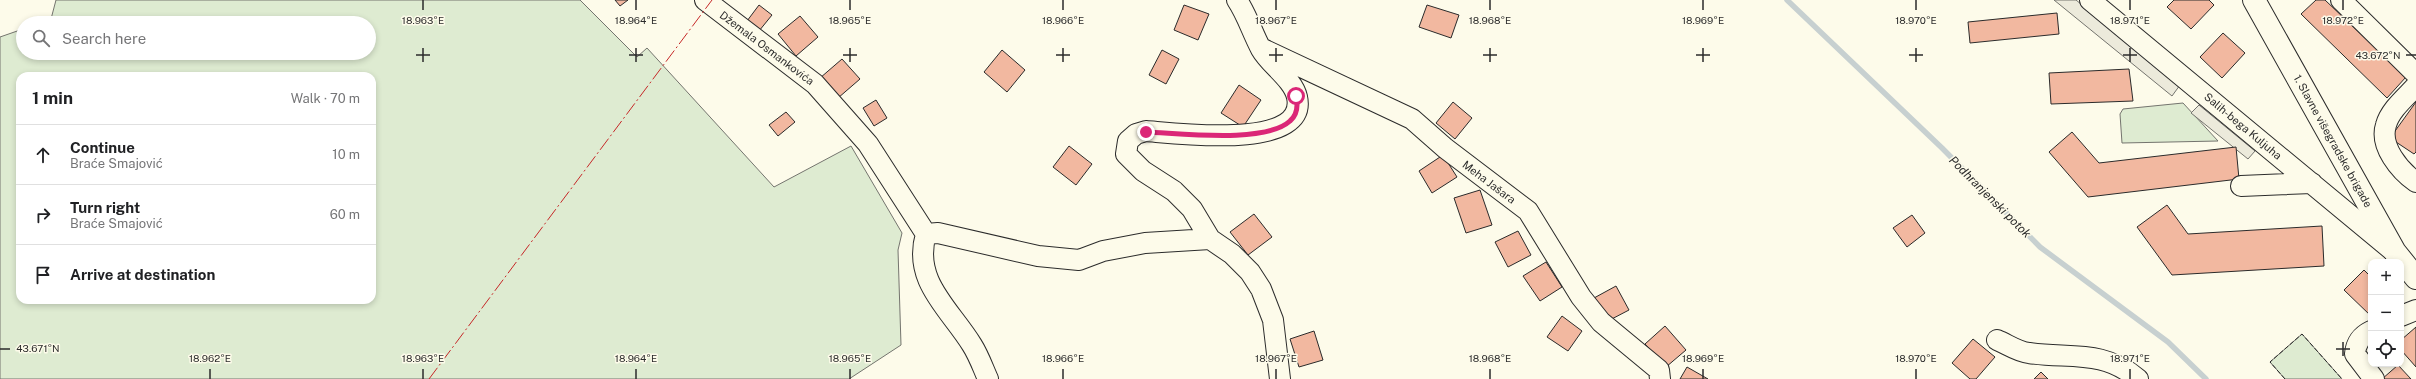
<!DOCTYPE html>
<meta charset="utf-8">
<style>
body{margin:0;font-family:"Public Sans",sans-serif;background:#f6f6f6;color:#202124}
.controls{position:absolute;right:12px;bottom:12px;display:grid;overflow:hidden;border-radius:8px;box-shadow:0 2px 6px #0003}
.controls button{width:36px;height:36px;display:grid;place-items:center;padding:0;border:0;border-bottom:1px solid #e0e0e0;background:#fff;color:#202124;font:20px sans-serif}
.stop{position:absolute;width:12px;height:12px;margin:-9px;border:3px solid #db2777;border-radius:50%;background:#fff}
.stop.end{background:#db2777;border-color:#fff;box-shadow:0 1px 4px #0008}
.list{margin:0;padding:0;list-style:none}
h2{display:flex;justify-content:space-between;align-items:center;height:52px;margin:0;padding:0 16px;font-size:17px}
h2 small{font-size:13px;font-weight:400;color:#757577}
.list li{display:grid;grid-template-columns:26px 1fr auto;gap:12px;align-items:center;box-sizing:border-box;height:60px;padding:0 16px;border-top:1px solid #e0e0e0}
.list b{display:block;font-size:15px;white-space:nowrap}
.list p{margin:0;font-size:13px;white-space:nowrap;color:#757577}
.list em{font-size:13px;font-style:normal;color:#757577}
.icon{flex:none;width:22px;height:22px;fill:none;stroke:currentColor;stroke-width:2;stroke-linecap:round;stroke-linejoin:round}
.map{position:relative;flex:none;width:2416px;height:379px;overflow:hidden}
.search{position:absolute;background:#fff;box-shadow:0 2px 6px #0003;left:16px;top:16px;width:360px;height:44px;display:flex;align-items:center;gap:10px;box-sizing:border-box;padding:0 14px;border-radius:22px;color:#757577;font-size:15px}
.panel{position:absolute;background:#fff;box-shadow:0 2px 6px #0003;left:16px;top:72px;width:360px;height:232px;border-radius:12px}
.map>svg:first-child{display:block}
.green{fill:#deebd1;stroke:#74746e;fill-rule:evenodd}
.parking{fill:#eceadb;stroke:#74746e}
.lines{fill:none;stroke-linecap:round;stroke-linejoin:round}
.stream{stroke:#c7d0d0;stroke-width:5.5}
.building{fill:#f2b8a0;stroke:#2b2b2b}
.minor-casing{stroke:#2b2b2b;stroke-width:22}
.major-casing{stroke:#2b2b2b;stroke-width:24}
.minor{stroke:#fdfbea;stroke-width:20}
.major{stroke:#fdfbea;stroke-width:22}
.fence{stroke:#2b2b2b;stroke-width:1;stroke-dasharray:5 2;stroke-linecap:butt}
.power{stroke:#c62828;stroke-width:1;stroke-dasharray:14 3 2 3;stroke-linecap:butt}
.route{stroke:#db2777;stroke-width:5}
.ticks{fill:none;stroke:#2b2b2b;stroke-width:1.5}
.labels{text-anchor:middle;stroke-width:3;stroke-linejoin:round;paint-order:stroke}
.street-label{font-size:11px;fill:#2b2b2b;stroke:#fdfbea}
.water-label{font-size:12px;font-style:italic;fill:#2b2b2b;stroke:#fdfbea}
.ticks-label{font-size:10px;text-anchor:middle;fill:#2b2b2b;stroke:#fdfbea;stroke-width:3;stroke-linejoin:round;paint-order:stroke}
</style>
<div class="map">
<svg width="2416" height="379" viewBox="0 0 2416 379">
<rect width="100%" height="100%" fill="#fdfbea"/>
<path class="green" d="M56 0H580L637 57 647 48 774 187 851 146 902 233 898 250 901 345 849 379H0V37L23 29V53H369V23H40L51 19ZM20 76H372V300H20Z
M2183 103 2218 141 2122 143 2120 114 2123 109Z
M2302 334 2342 379H2285L2270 362Z"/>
<path class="parking" d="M2054 0H2076L2180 85 2172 96Z
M2199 105 2255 151 2248 159 2191 113Z"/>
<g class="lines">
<path class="stream" d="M1787 0 1942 148 2040 247 2168 342 2206 379"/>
</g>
<path class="building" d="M615 0H628L620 6Z
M2174 0H2209L2214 5 2191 29 2167 7Z
M2316 0H2325L2406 77 2387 98 2301 14Z
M759 5 772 15 759 31 747 21Z
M1184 5 1209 14 1198 40 1174 30Z
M1427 5 1459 15 1451 38 1419 27Z
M2057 13 2059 34 1970 43 1968 22Z
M800 16 818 37 796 56 778 34Z
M2223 33 2245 53 2222 78 2200 57Z
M1002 50 1025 70 1007 92 984 72Z
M1162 50 1179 59 1166 84 1149 75Z
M842 59 860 79 838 98 820 78Z
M2129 69 2133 101 2051 104 2049 73Z
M1239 85 1261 100 1243 127 1221 113Z
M876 100 887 118 874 126 863 108Z
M1453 102 1472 118 1455 139 1436 123Z
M2416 102V152L2414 154 2390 138Z
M786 112 795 122 778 136 769 125Z
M2072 132 2099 163 2236 147 2239 179 2088 197 2049 152Z
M1069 146 1092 164 1076 185 1053 167Z
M1443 155 1457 177 1432 193 1419 171Z
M1480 190 1492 225 1466 233 1454 198Z
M2167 205 2188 234 2322 226 2324 266 2172 275 2137 227Z
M1254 214 1272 237 1248 255 1230 232Z
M1912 215 1925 233 1907 247 1893 228Z
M1518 231 1531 255 1508 267 1495 242Z
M1546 262 1562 287 1540 301 1523 276Z
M2364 270 2371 277V316L2344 290Z
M1616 286 1629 310 1606 322 1594 298Z
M1562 316 1582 331 1568 351 1547 337Z
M1665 326 1686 350 1666 367 1645 344Z
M2416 327V367L2401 350V340Z
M1314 331 1323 360 1299 367 1290 339Z
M1973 339 1995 357 1976 379H1970L1952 363Z
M2398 365 2411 379H2382Z
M1687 367 1708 379H1680Z
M2041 372 2048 379H2034Z"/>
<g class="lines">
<defs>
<path id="minor" d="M705 0 815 84 868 144 926 234
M1237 0C1247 15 1252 32 1261 49 1270 65 1293 79 1297 97 1309 151 1174 133 1146 131L1136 134 1128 141 1126 154 1143 171 1174 191 1192 209 1210 239 1232 254 1250 272 1261 289 1273 320 1280 379
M2090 0 2392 250
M2341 0 2416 74
M1263 49 1412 119 1445 148 1528 211 1581 297 1601 322 1659 370 1660 379
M2416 86C2406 97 2390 110 2386 125 2379 146 2400 171 2416 182
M2241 186 2312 183
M2401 316 2416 310
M2371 331C2361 336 2356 342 2355 354L2374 379
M1997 340C2007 344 2018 352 2029 353 2069 359 2103 349 2138 379
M988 379C983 368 979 356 972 345 950 309 912 281 926 234L938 233 1038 256 1079 260 1103 251 1145 243 1210 239"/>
<path id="major" d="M2254 0 2395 252 2416 278"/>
</defs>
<use href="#minor" class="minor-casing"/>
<use href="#major" class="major-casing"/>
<use href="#minor" class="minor"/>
<use href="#major" class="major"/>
<path class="fence" d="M2285 379 2270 362 2302 334 2342 379"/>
<path class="power" d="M429 379 712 0"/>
</g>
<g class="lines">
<path class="route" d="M1146 132C1179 133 1265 144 1290 121 1297 115 1298 105 1296 96"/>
</g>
<path class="ticks" d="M423 0V10M636 0V10M850 0V10M1063 0V10M1276 0V10M1490 0V10M1703 0V10M1916 0V10M2130 0V10M2343 0V10M423 48V62M636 48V62M850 48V62M1063 48V62M1276 48V62M1490 48V62M1703 48V62M1916 48V62M2130 48V62M416 55H430M629 55H643M843 55H857M1056 55H1070M1269 55H1283M1483 55H1497M1696 55H1710M1909 55H1923M2123 55H2137M2406 55H2416M2343 342V356M0 349H10M2336 349H2350M210 369V379M423 369V379M636 369V379M850 369V379M1063 369V379M1276 369V379M1490 369V379M1703 369V379M1916 369V379M2130 369V379"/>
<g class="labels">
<g class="street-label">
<text transform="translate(767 48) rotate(37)" y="4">Džemala Osmankovića</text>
<text transform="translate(2243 126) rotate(40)" y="4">Salih-bega Kuljuha</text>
<text transform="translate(2333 141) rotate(61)" y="4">1. Slavne višegradske brigade</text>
<text transform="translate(1489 182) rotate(37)" y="4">Meha Jašara</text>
</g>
<g class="water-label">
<text transform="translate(1990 197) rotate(45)" y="4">Podhranjenski potok</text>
</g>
</g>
<g class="ticks-label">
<text x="423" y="24">18.963°E</text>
<text x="636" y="24">18.964°E</text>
<text x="850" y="24">18.965°E</text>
<text x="1063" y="24">18.966°E</text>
<text x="1276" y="24">18.967°E</text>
<text x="1490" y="24">18.968°E</text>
<text x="1703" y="24">18.969°E</text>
<text x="1916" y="24">18.970°E</text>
<text x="2130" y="24">18.971°E</text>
<text x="2343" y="24">18.972°E</text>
<text x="2378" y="59">43.672°N</text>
<text x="38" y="352">43.671°N</text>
<text x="210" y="362">18.962°E</text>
<text x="423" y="362">18.963°E</text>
<text x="636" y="362">18.964°E</text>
<text x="850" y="362">18.965°E</text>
<text x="1063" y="362">18.966°E</text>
<text x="1276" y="362">18.967°E</text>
<text x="1490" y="362">18.968°E</text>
<text x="1703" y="362">18.969°E</text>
<text x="1916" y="362">18.970°E</text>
<text x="2130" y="362">18.971°E</text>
</g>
</svg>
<div class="controls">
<button>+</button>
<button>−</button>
<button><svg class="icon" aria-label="locate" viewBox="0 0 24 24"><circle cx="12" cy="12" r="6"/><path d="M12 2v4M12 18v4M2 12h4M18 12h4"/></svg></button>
</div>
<div class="stop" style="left:1296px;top:96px"></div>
<div class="stop end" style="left:1146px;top:132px"></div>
<div class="search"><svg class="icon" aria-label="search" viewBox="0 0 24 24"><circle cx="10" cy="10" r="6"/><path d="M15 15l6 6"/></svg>Search here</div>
<section class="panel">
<h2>1 min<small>Walk · 70 m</small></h2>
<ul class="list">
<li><svg class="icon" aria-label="ahead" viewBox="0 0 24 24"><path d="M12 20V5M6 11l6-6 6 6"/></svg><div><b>Continue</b><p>Braće Smajović</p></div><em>10 m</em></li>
<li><svg class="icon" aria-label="right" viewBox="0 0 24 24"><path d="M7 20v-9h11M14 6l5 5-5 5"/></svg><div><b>Turn right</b><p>Braće Smajović</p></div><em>60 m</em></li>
<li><svg class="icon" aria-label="arrive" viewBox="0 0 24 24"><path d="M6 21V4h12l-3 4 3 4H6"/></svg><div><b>Arrive at destination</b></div></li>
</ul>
</section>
</div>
